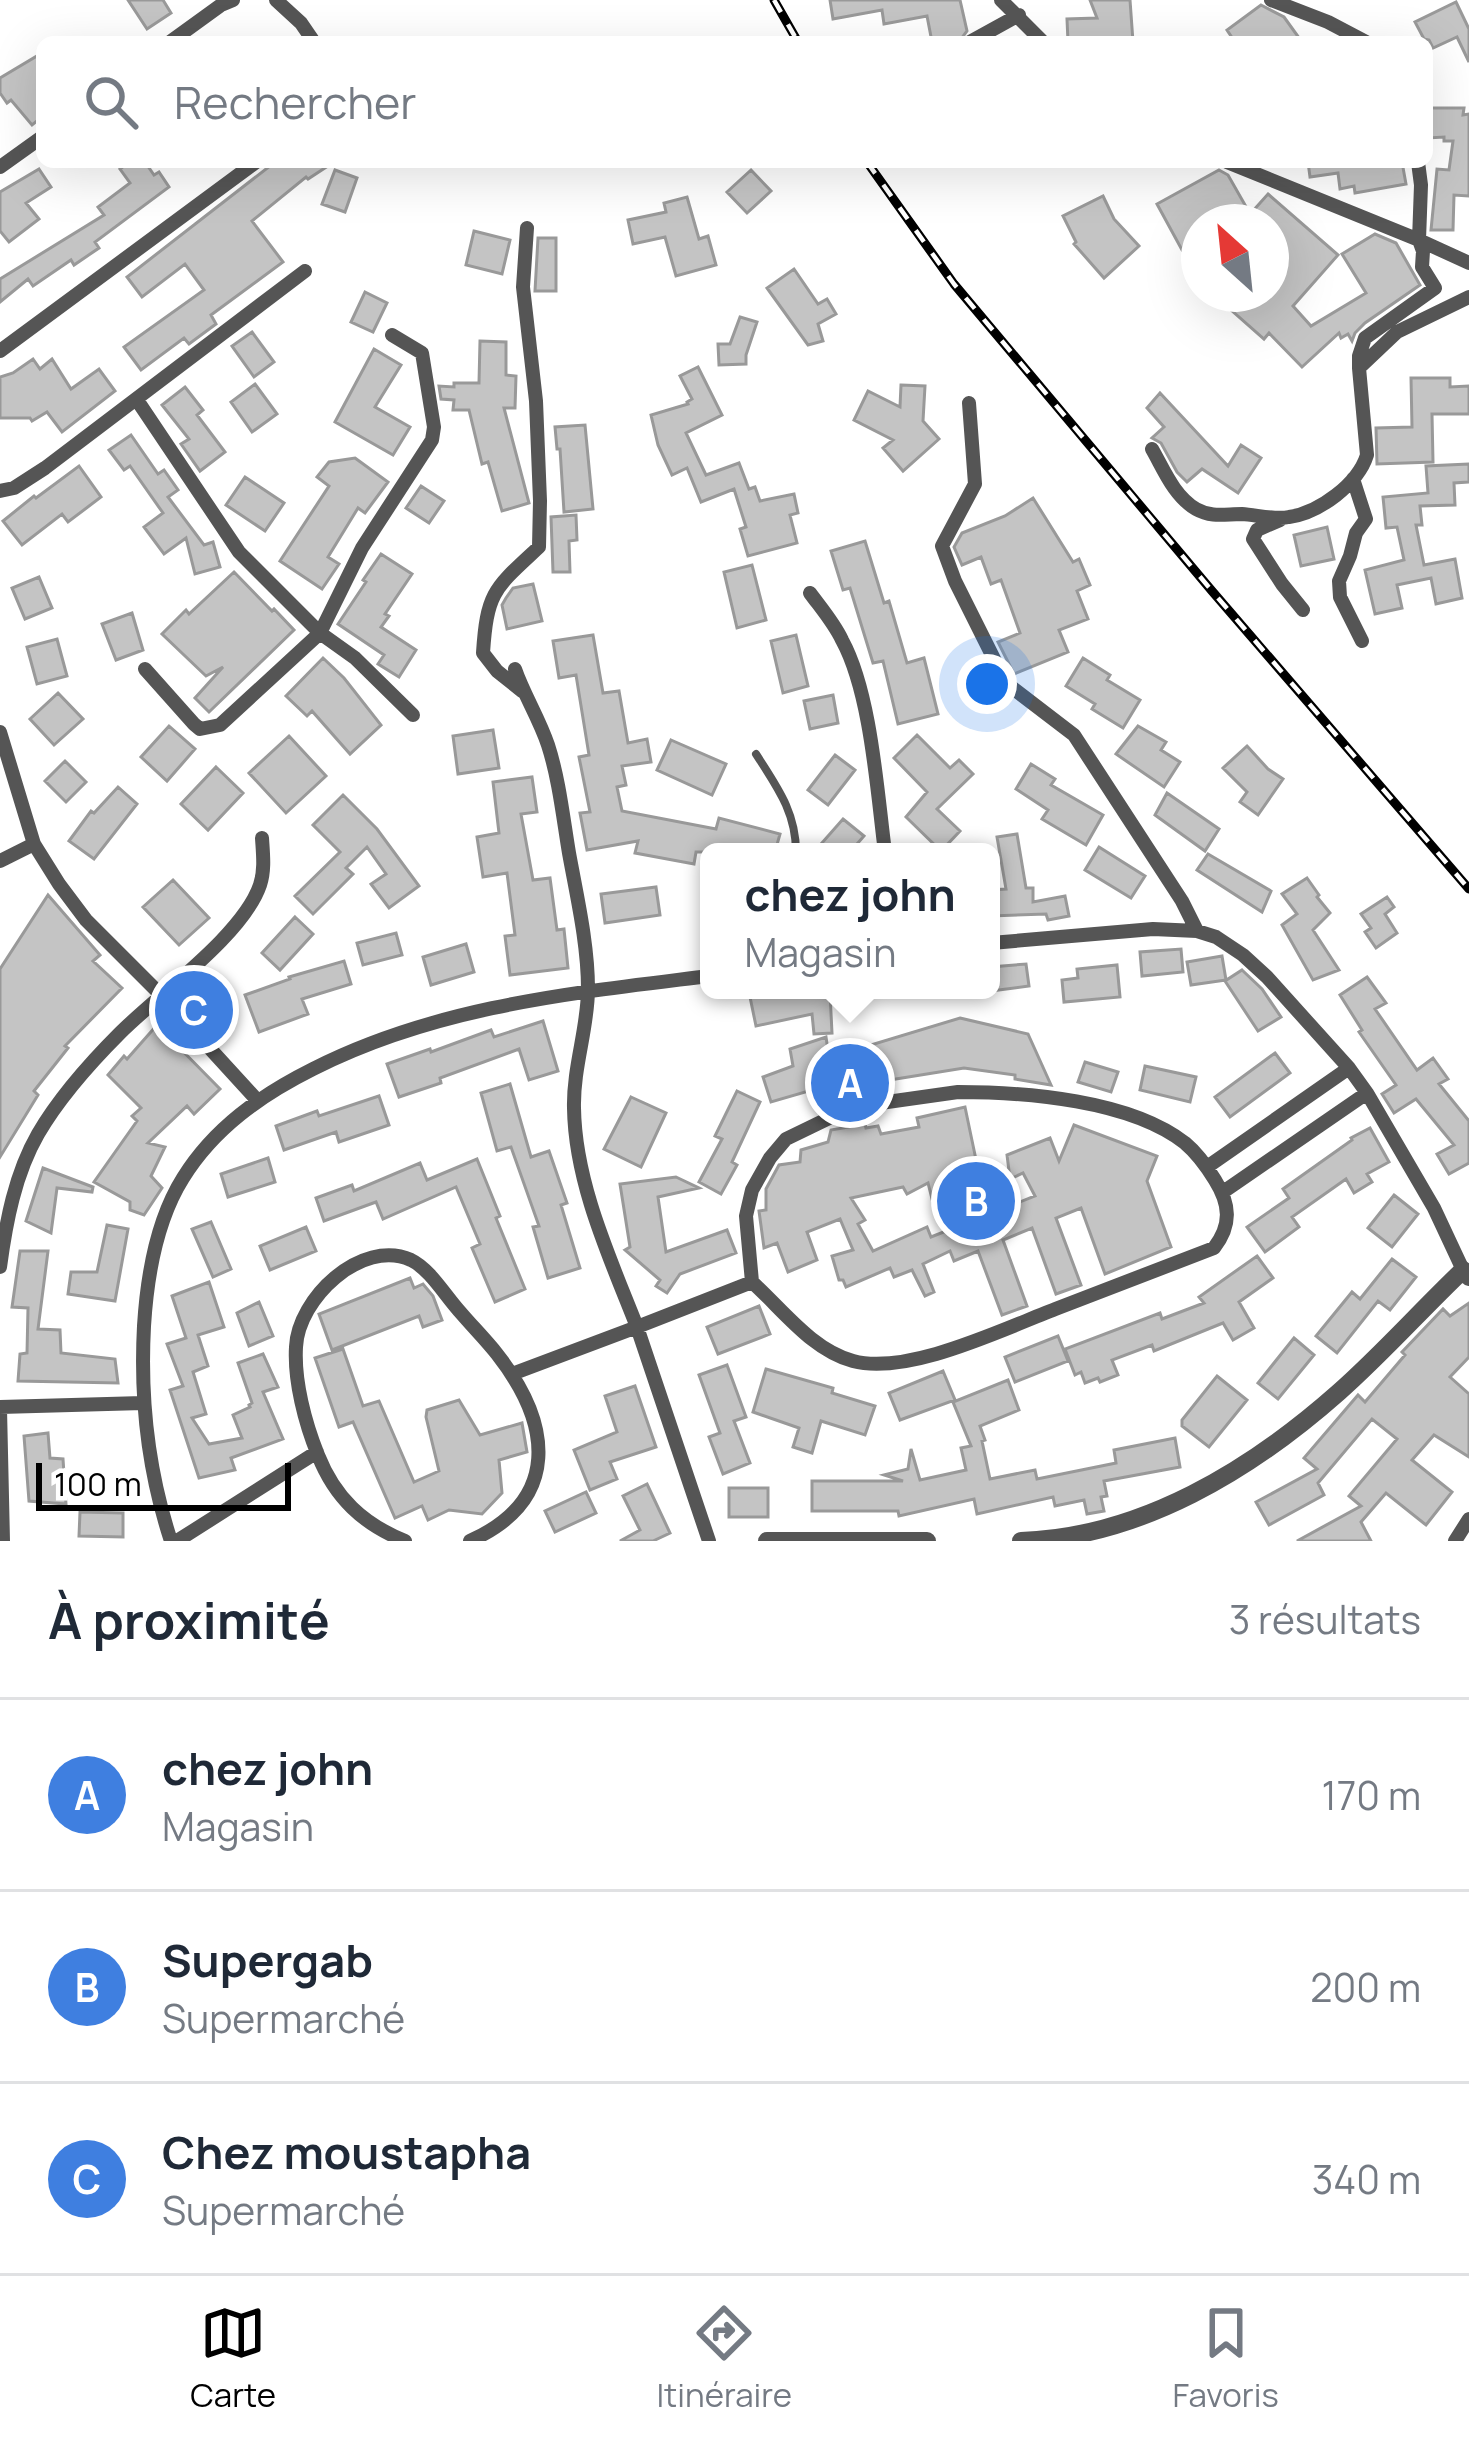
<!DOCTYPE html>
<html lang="fr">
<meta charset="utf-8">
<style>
body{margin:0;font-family:Manrope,sans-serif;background:#f2f2f3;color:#1f2937}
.compass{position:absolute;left:1181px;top:204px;width:108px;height:108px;border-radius:50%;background:#fff;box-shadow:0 12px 48px #0002;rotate:333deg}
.scale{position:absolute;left:36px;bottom:30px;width:255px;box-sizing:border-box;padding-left:12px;border:6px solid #000;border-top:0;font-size:33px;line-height:42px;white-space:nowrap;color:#000;-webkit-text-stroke:9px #fff;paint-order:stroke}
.you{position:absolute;left:987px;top:684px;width:42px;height:42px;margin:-30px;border:9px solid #fff;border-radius:50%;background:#1a73e8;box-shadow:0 0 0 18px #1a73e833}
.badge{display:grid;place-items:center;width:78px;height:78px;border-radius:50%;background:#000;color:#fff;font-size:39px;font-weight:700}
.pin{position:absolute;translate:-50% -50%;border:6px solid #fff;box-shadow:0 3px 12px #0006}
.popup{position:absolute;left:700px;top:843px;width:300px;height:156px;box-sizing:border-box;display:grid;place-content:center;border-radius:18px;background:#fff;filter:drop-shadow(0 3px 9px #0005);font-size:39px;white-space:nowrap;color:#747a83}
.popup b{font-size:45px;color:#1f2937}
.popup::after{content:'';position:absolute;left:50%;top:100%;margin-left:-24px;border:24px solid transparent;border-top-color:#fff}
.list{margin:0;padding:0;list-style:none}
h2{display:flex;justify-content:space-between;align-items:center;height:156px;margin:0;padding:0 48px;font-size:51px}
h2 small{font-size:39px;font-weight:400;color:#747a83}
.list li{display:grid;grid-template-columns:78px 1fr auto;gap:36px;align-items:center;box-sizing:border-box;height:192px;padding:0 48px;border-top:3px solid #e0e1e3}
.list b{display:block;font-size:45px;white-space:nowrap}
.list p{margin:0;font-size:39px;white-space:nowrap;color:#747a83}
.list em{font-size:39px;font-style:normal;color:#747a83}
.icon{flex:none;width:66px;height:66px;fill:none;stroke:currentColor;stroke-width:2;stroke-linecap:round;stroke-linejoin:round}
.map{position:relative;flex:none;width:1469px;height:1541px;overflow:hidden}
.search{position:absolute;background:#fff;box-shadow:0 12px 48px #0002;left:36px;right:36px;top:36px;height:132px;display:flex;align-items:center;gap:30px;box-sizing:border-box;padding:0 42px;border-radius:18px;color:#747a83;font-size:45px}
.sheet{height:732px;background:#fff}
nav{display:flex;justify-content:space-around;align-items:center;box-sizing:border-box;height:168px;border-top:3px solid #e0e1e3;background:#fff;font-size:33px;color:#747a83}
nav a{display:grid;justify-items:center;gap:6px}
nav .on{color:#000}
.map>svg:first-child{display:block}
.building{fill:#c4c4c4;stroke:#999;stroke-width:3}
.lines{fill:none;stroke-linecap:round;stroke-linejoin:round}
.service{stroke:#555;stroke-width:8}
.minor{stroke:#555;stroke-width:14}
.tertiary{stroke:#555;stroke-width:18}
.rail-casing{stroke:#000;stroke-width:9}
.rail{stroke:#fff;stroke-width:4.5;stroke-dasharray:14;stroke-linecap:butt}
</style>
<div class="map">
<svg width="1469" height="1541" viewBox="0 0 1469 1541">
<rect width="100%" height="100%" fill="#fff"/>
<path class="building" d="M128 0H163L171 13 147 29Z
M830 0H960L967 31 959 42H932L927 16 884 24 882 10 833 19Z
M1090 0H1130L1133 42H1068L1067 19 1097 18Z
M1456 2 1469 29V62L1457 37 1433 48 1429 40 1424 39 1415 22Z
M1261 5 1284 17 1302 42H1235L1227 30Z
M42 53V117L32 125 11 100 7 103 0 93V78Z
M1427 108H1464L1463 115 1469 114V196L1454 195 1453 230H1431L1437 169 1449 170 1453 141H1444V137L1428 138Z
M129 162H145L154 175 159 172 169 187 95 242 99 248 74 265 71 260 33 286 28 279 0 302V279L104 215 98 207 130 183 120 169Z
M275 162H334L308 179 306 177 252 221 283 262 211 315 216 324 189 344 184 338 141 370 124 347 204 290 185 264 142 297 127 277Z
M1308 162H1402L1406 184 1355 193 1354 186 1340 189 1338 173 1310 177Z
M39 169 51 187 26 203 39 219 9 242 0 231V192Z
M335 170 357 178 345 212 322 204Z
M751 170 771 191 747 213 727 192Z
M1219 170 1228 175 1249 212 1231 222H1199V240L1182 250 1157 204Z
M1268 194 1338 255 1293 306 1311 326 1366 293 1342 254 1375 234 1396 243 1420 285 1365 323 1355 333 1352 341 1348 334 1341 338 1339 333 1302 367 1269 333 1264 339 1213 294H1271V222H1243Z
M1103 196 1114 219 1139 246 1104 278 1074 244 1076 242 1063 216Z
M687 197 699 239 708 236 716 265 676 276 665 237 633 244 628 220 666 212 664 203Z
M474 231 510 240 502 274 466 265Z
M538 238H556V291H535Z
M794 269 818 304 827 299 836 314 818 324 823 341 808 345 767 288Z
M365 292 387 303 373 332 351 322Z
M740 317 757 322 746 355V364L719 365 718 344H730Z
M252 332 274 362 254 377 232 346Z
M480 341 506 342V375L516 376 515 408H504L529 503 502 511 488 462 482 464 469 410H453L454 400 441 399 439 386 454 387V383H479Z
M374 349 401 365 375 407 410 427 393 455 335 422Z
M33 359 40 369 52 359 71 389 99 369 115 391 62 432 47 412 32 421 30 418H0V377L13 373Z
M698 367 722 415 686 433 706 475 739 463 749 489 755 487 760 501 794 494 798 513 790 515 797 543 748 556 740 529 746 527 734 489 701 502 687 468 672 475 658 445 651 415 688 404 687 402 692 399 680 376Z
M1411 378H1450V387L1469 386V414H1432L1433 462 1377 464 1376 428 1412 427Z
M255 384 277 414 252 432 231 402Z
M901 385 925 386 923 421 939 439 903 471 883 448 893 440 854 420 868 391 900 407Z
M185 387 203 410 197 415 225 452 200 471 181 444 189 439 162 405Z
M1160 393 1228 466 1241 445 1261 458 1238 493 1202 469 1187 482 1177 472 1161 443 1152 438 1164 427 1147 408Z
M585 425 593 509 564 512 560 449H557L555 427Z
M131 435 158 474 164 470 178 490 168 497 204 545 213 542 220 567 195 574 186 538 164 554 144 527 163 513 130 466 124 470 109 450Z
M355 458 388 482 365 513 358 508 328 557 339 564 322 589 280 561 329 486 317 477 329 462Z
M1469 464V482L1454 483 1455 505 1420 506 1422 525H1416L1424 565 1455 559 1462 598 1436 604 1431 578 1397 585 1402 608 1375 614 1365 570 1404 560 1397 527 1386 528 1383 497 1428 493 1426 466Z
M79 466 101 497 68 522 62 514 22 545 3 521 34 496 36 498Z
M245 477 284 503 265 531 226 505Z
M421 486 444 501 429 523 406 508Z
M1033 498 1073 562 1079 559 1090 585 1077 591 1088 619 1059 630 1068 652 1014 674 998 642 1020 633 1001 580 991 584 981 557 962 565 954 547 962 533 1005 516Z
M576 515 577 540 569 541 570 572H553L551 517Z
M1327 527 1334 559 1301 566 1294 535Z
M865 541 884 603 889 601 907 663 924 658 938 714 898 724 883 661 873 663 850 588 843 590 831 551Z
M381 554 412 574 385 614 389 616 381 627 416 650 399 677 378 664 384 655 338 624 366 582 363 580Z
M752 565 766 620 737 628 724 572Z
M234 572 272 611 274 609 294 630 209 712 195 698 223 667 206 676 162 634 186 610 189 614Z
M39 577 52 608 25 619 12 588Z
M533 584 542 621 507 629 502 605 506 598 513 588Z
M132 613 143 650 116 660 102 624Z
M593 635 603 693 619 691 628 743 647 739 651 762 622 766 626 785 617 787 622 811 716 829 719 818 780 834 775 852H696L694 864 635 853 638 841 587 850 580 813 590 812 579 757 589 755 576 675 559 678 553 641Z
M796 635 808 686 783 693 771 641Z
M57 639 67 676 37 684 27 647Z
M323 658 344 678 381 725 350 754 312 711 307 716 286 696Z
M1083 658 1110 675 1107 680 1140 700 1123 728 1092 709 1095 704 1066 686Z
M58 693 83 719 54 745 30 719Z
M833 695 838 723 810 729 804 701Z
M169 726 195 749 167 781 141 757Z
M1138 726 1166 742 1161 750 1180 762 1164 787 1116 754Z
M493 730 499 768 458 774 453 736Z
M917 735 950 768 959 760 973 774 937 809 960 831 941 851 906 817 927 792 894 758Z
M289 736 326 776 286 813 249 773Z
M671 740 726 764 712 795 657 770Z
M1247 746 1268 769 1283 779 1258 815 1240 802 1247 792 1223 768Z
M835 755 855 770 828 805 808 790Z
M65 761 86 782 66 802 45 781Z
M1031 764 1055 779 1051 785 1103 815 1086 845 1042 819 1048 810 1016 789Z
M216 767 243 793 208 830 181 804Z
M532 777 537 812 521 814 533 880 550 878 557 930 564 929 568 968 510 975 505 936 515 935 507 873 483 877 477 837 499 833 493 782Z
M118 787 137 804 94 859 69 841 91 811 94 813Z
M1167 793 1219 829 1205 851 1155 815Z
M343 795 377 829 419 886 389 908 371 884 386 874 367 847 346 868 353 874 313 914 295 896 340 852 313 825Z
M843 819 864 836 850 852H814Z
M1017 834 1026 888H1033V902L1065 896 1069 916 1048 920 1046 914 991 916V890L1006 889 997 837Z
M1099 847 1145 876 1131 898 1085 870Z
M1208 854 1271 891 1262 912 1197 870Z
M1307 878 1319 895 1317 897 1330 913 1313 930 1339 970 1313 980 1282 925 1297 914 1282 894Z
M173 880 209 918 179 945 143 907Z
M656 887 660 915 605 923 601 894Z
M48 895 100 955 93 961 122 988 65 1046 68 1048 34 1091 38 1095 0 1157V969Z
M1387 897 1394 907 1385 914 1397 933 1376 948 1365 932 1371 928 1361 914Z
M295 917 313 934 280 970 262 953Z
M396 933 402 955 363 965 357 943Z
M466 944 474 972 431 985 423 957Z
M1181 949 1183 972 1142 976 1140 952Z
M1222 956 1226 980 1191 985 1187 962Z
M344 961 351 984 302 999 308 1014 259 1032 245 995 290 979 289 977Z
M1026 964 1029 986 991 991V967Z
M1117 965 1120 997 1064 1002 1062 980 1078 978 1077 969Z
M1242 970 1262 989 1281 1017 1258 1031 1225 981Z
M1367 977 1386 1003 1375 1009 1417 1070 1433 1058 1448 1079 1439 1084 1469 1121V1163L1449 1174 1437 1154 1454 1145 1416 1099 1394 1113 1382 1094 1396 1085 1359 1032 1362 1030 1340 995Z
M784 990H807L809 997 830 993 832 1033 814 1034 812 1014 756 1026 750 997Z
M960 1018 1028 1034 1051 1085 1015 1079V1075L964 1068 871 1083 864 1047Z
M543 1021 558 1071 529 1080 519 1049 440 1078 441 1083 399 1097 387 1064 430 1049 431 1052 491 1030 494 1037Z
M157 1025 220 1089 194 1114 187 1106 148 1143 165 1147 151 1176 162 1188 144 1215 130 1210V1202L94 1182 137 1121 132 1116 141 1108 108 1075 124 1056 127 1059Z
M826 1037 833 1084 771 1102 763 1077 793 1066 790 1049Z
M1275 1053 1290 1073 1230 1117 1215 1097Z
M1085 1062 1118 1072 1111 1092 1078 1082Z
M1145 1066 1196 1077 1190 1102 1140 1090Z
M510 1084 531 1157 549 1151 567 1203 561 1205 580 1268 548 1278 533 1227 539 1226 511 1147 497 1151 481 1093Z
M737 1091 760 1102 732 1162 737 1165 721 1194 699 1182 722 1139 715 1136Z
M379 1096 389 1125 339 1142 336 1132 284 1150 276 1126 317 1111 319 1116Z
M631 1097 666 1113 641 1167 604 1149Z
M965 1107 979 1174 962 1181 971 1196 935 1211 928 1183 907 1194 903 1187 851 1198 865 1220 858 1224 873 1251 927 1227 931 1237 1035 1196 1023 1173 1010 1179 1007 1155 1050 1138 1059 1161 1074 1125 1157 1156 1147 1181 1171 1247 1105 1274 1081 1208 1056 1218 1081 1285 1056 1294 1032 1228 1003 1240 1027 1306 1002 1315 978 1251 954 1261 950 1251 923 1264 934 1292 925 1296 912 1270 894 1277 890 1268 846 1287 843 1280H839L832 1256 853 1250 840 1219 807 1232 817 1260 788 1272 777 1243 764 1248 759 1211 766 1210V1189L779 1165 800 1162 801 1150 828 1142 831 1130 865 1124 866 1128 878 1126 881 1134 919 1127 917 1118Z
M1370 1128 1389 1162 1367 1174 1372 1182 1354 1193 1346 1179 1292 1217 1299 1227 1265 1252 1247 1227 1289 1198 1283 1189 1352 1140 1351 1138Z
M268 1158 275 1182 228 1197 221 1174Z
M477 1159 500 1216 496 1218 525 1289 495 1302 472 1248 480 1244 456 1187 383 1219 376 1202 324 1221 316 1198 352 1185 354 1191 420 1163 427 1180Z
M43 1168 93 1187 92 1192 57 1188 51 1233 26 1221Z
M676 1177 699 1188 658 1197 666 1252 727 1230 736 1253 680 1274 667 1293 656 1286 660 1280 625 1250 630 1247 620 1184Z
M1394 1195 1418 1214 1392 1247 1368 1228Z
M211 1222 231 1269 213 1277 192 1229Z
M107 1225 128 1229 115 1301 68 1294 71 1272H97Z
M306 1227 316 1251 270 1270 260 1246Z
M20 1251H48L38 1329 60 1330 61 1353 115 1359 118 1383 18 1381 20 1354 27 1353 28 1308 12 1307Z
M1257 1256 1273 1278 1239 1302 1254 1328 1233 1340 1223 1323 1154 1351 1152 1345 1112 1360 1118 1375 1100 1382 1098 1378 1085 1383 1081 1372 1075 1375 1065 1349 1160 1313 1162 1319 1204 1303 1199 1297Z
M1392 1259 1416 1277 1390 1310 1378 1301 1337 1353 1316 1336 1352 1292 1360 1299Z
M410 1278 414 1288 423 1284 433 1296 442 1320 423 1327 419 1316 332 1350 319 1314Z
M209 1282 224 1327 198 1335 208 1366 193 1372 206 1414 192 1418 209 1444 242 1438 233 1415 250 1407 249 1405 252 1403 238 1363 263 1354 278 1387 263 1392 283 1439 231 1458 235 1470 199 1478 170 1390 183 1386 167 1344 186 1338 172 1296Z
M259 1302 273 1336 249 1346 237 1313Z
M1469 1303V1357L1450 1377 1469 1394V1457L1434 1435 1412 1460 1452 1492 1426 1525 1386 1493 1361 1522 1371 1541H1297L1361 1506 1349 1496 1397 1439 1372 1419 1318 1483 1324 1495 1269 1525 1256 1502 1317 1469 1304 1458 1358 1395 1365 1402 1405 1355 1402 1352 1443 1309 1450 1316Z
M759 1306 770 1334 718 1354 707 1327Z
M1058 1336 1068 1361 1015 1382 1005 1357Z
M1294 1338 1314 1355 1278 1399 1258 1383Z
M343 1349 363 1406 379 1401 414 1482 439 1471 426 1417 427 1410 459 1400 480 1435 522 1423 527 1452 499 1460 502 1493 482 1514 449 1510 428 1520 422 1506 395 1518 353 1422 339 1427 315 1358Z
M727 1365 746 1417 734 1421 750 1463 723 1474 709 1437 720 1433 699 1375Z
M766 1369 833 1388 832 1393 875 1406 865 1435 821 1421 812 1453 793 1447 799 1428 753 1412Z
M943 1371 955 1400 900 1420 889 1393Z
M1217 1376 1247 1400 1209 1447 1182 1426V1420Z
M1008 1380 1019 1410 980 1426 985 1440 982 1441 990 1479 1035 1470 1037 1479 1116 1463 1114 1450 1175 1438 1180 1467 1104 1481 1107 1496 1101 1497 1104 1511 1087 1514 1084 1500 1055 1506 1053 1497 977 1514 974 1499 899 1516 898 1511H812V1481H903L884 1475 908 1469 911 1449 920 1480 966 1470 961 1448 971 1446 953 1402Z
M635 1386 656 1447 610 1462 617 1479 590 1490 574 1450 617 1432 605 1396Z
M48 1433 50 1458 63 1459 66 1504 29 1501 24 1436Z
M647 1484 670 1533 653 1541H620L640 1530 623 1496Z
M729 1488H768V1517H729Z
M586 1492 596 1513 555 1532 545 1511Z
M80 1512 123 1513V1537L79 1536Z"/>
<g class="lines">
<path class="service" d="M756 754C777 787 796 812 796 852"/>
<path class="minor" d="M276 0 301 23 314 42
M1001 0 1043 42
M1271 0 1328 22 1366 42
M170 42 221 5 233 0
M970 42 1019 15
M1418 162 1421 185 1419 240 1469 263
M0 167 42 137
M0 351 256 162
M1359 368 1397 332 1469 297
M137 400 239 552 320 633 355 658 413 715
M969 403 975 484 942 546 955 581 1006 683 1074 735 1182 901 1197 931
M1152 449C1164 470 1174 496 1196 509 1212 518 1225 514 1242 514 1257 515 1275 520 1289 517 1319 513 1358 484 1367 455L1359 368V356L1365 338 1435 288 1422 267 1423 251 1419 240 1227 162
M1353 479 1366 519 1356 533 1350 556 1339 581 1340 597 1362 641
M0 491 14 488 45 468 305 271
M1280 520 1257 530 1253 539 1282 584 1303 610
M810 593C821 608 834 623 842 640 871 693 877 791 885 852
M145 669 194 724 200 729 220 725 320 633 362 548 432 440 434 427 422 353 392 335
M515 669C524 695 539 718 548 745 559 779 563 817 569 853 577 897 588 944 588 989 588 1028 573 1067 574 1108 575 1183 610 1258 637 1327L752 1282
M522 691 497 671 483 653C487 591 495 588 539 547L540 501 536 401 523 287 527 228
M0 732 34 844 59 884 86 920 161 995 257 1100
M0 861 34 844
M991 943 1153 929 1197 931 1216 937 1243 955 1267 977 1349 1068 1367 1093 1434 1208 1463 1270
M958 1092C1026 1092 1130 1100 1185 1143 1197 1153 1207 1167 1215 1180 1230 1204 1232 1225 1214 1248 1162 1268 1110 1288 1058 1308 1005 1328 908 1376 853 1361 812 1350 783 1310 752 1282L746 1216 752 1190 770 1158 786 1139 852 1107Z
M1207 1167 1349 1068
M1223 1192 1367 1093
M0 1267C6 1222 15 1174 38 1134 59 1098 91 1062 120 1033 159 994 243 935 260 885 265 870 263 854 262 838
M512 1374 637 1327 709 1541
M0 1407 143 1403
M0 1409 3 1541
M171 1541C148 1471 140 1400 144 1326 147 1277 156 1221 183 1178 214 1128 261 1095 313 1069 437 1006 573 993 709 976
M177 1541 317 1452
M405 1541C363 1524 335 1498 318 1455 305 1423 294 1381 296 1347 298 1299 361 1238 411 1260 430 1269 446 1297 461 1313 473 1327 486 1340 497 1354 552 1424 561 1500 470 1541
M1455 1541 1469 1519"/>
<path class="tertiary" d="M767 1541H927
M1021 1541C1141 1537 1251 1470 1339 1392 1382 1354 1421 1310 1463 1270L1469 1277"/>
<defs>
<path id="rail" d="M774 0 798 42
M867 162 954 284 1212 591 1469 889"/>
</defs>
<use href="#rail" class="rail-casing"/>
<use href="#rail" class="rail"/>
</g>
</svg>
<svg class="compass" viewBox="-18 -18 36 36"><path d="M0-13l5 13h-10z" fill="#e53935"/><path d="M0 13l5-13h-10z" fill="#747a83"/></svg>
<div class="scale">100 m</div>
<div class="you"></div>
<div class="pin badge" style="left:850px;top:1083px;background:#3f7fe0">A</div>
<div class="popup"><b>chez john</b>Magasin</div>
<div class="pin badge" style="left:976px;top:1201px;background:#3f7fe0">B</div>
<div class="pin badge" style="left:194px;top:1010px;background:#3f7fe0">C</div>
<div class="search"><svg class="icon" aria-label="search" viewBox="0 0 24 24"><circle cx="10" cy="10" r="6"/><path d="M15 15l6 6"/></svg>Rechercher</div>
</div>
<section class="sheet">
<h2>À proximité<small>3 résultats</small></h2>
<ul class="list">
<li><span class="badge" style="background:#3f7fe0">A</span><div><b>chez john</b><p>Magasin</p></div><em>170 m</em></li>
<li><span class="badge" style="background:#3f7fe0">B</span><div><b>Supergab</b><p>Supermarché</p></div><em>200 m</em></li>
<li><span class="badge" style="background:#3f7fe0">C</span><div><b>Chez moustapha</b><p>Supermarché</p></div><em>340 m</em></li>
</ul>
</section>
<nav>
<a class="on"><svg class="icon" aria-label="map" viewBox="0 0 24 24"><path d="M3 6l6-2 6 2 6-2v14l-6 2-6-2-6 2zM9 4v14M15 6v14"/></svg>Carte</a>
<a><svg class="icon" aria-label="directions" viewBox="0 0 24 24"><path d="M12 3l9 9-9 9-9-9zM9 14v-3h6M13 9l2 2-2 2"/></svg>Itinéraire</a>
<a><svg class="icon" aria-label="saved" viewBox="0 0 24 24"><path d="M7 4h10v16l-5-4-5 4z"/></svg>Favoris</a>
</nav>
